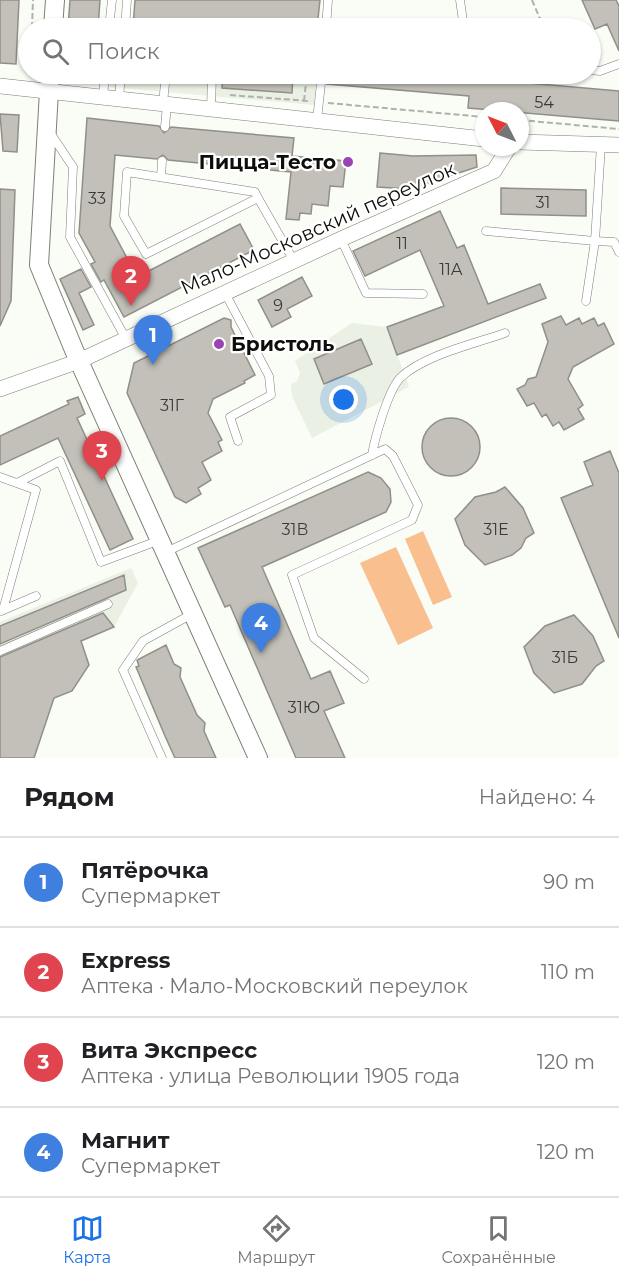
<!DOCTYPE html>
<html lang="ru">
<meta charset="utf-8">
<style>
body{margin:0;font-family:Montserrat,sans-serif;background:#f6f6f6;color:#202124}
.compass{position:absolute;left:475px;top:102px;width:54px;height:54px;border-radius:50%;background:#fff;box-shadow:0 2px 4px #0004;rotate:312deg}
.you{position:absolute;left:344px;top:400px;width:21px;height:21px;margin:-15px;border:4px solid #fff;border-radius:50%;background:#1a73e8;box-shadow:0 0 0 9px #1a73e833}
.badge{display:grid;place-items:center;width:39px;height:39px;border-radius:50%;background:#1a73e8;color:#fff;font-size:20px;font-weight:700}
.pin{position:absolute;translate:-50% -50px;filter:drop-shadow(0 2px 3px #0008)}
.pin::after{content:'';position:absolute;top:32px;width:21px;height:18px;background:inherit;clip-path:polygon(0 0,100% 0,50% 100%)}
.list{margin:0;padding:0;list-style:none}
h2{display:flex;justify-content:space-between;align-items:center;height:78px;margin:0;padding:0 24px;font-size:26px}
h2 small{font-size:20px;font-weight:400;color:#757577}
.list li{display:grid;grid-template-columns:39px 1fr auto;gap:18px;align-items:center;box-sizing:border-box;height:90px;padding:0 24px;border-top:2px solid #e0e0e0}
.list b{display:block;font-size:22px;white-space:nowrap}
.list p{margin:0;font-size:20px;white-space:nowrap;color:#757577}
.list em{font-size:20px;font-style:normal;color:#757577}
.icon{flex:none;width:33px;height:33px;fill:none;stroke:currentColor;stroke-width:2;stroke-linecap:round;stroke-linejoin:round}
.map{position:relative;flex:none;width:619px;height:758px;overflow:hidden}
.search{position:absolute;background:#fff;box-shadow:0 2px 4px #0004;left:18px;right:18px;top:18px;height:66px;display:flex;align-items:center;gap:15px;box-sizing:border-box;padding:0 21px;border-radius:33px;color:#757577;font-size:22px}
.sheet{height:438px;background:#fff}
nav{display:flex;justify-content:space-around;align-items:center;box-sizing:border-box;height:84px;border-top:2px solid #e0e0e0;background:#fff;font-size:16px;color:#757577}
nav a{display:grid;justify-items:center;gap:3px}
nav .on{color:#1a73e8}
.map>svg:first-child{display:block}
.built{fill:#eaf0e3}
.green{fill:#f9bf8f}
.building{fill:#c2c0b9;stroke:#908f88;stroke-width:1.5}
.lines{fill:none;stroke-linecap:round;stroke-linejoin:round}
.service-casing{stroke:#7b7f78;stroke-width:9}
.minor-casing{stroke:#7b7f78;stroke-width:16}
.tertiary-casing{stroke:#7b7f78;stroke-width:20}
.path{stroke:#afb2ac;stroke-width:2;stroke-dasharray:6 3;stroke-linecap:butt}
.service{stroke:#fff;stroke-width:8}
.minor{stroke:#fff;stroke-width:15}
.tertiary{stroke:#fff;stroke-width:18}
.poi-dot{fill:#9844b2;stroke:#fff;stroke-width:2}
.labels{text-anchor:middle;stroke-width:4.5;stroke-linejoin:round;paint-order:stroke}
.number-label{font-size:16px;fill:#3a3a37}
.poi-label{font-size:20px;font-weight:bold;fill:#0d0e0c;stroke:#fff;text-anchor:end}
.street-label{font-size:20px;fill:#0d0e0c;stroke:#fff}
</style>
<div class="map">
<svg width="619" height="758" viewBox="0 0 619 758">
<rect width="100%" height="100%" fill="#f9fdf5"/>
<path class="built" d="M112 74H317L314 105 110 87Z
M352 323 387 327 409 387 312 438 292 396 291 384 297 381 300 373 295 361Z
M131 568 138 583 114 627 1 673 0 676V622Z"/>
<path class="green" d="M423 531 452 597 433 605 405 539Z
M396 547 433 628 398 645 360 563Z"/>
<path class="building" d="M0 0H19L16 64 0 63Z
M70 0H100L98 28H68Z
M135 0H320L317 28H133Z
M582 0H616L619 6V51L607 24 595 29Z
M223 74H293L292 93 222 88Z
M328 74H471L470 78 619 91V121L468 108 469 96 327 84Z
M0 114 19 115 17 152 3 151Z
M87 118 159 126 164 133 171 127 294 138 292 156 346 161 343 187 330 186 328 206 312 204 311 214 300 213 299 220 286 219 291 172 168 160 163 155 157 159 115 155 110 226 137 277 240 224 254 250 124 317 104 280 101 282 91 264 95 262 79 233Z
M380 153 413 156 476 155 477 167 410 189 377 187Z
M501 188 586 190V216L501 214Z
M0 189 15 190 11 301 0 326Z
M440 211 457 248 464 245 488 304 540 284 546 298 397 355 387 327 444 306 420 250 365 276 353 251Z
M81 269 91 287 79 293 94 325 83 330 60 279Z
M302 277 312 296 287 309 291 317 272 327 258 300Z
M561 316 566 325 579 318 582 324 594 318 598 326 604 323 614 344 573 367 568 379 583 405 578 409 584 419 564 430 559 422 553 426 546 414 542 417 534 403 527 406 517 389 525 385 528 379 536 377 548 342 542 324Z
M224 318 231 320V327L255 375 244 381 245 383 213 399 208 413 222 440 218 442 222 451 202 462 211 480 198 488 201 494 186 503 175 497 127 393 134 363Z
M361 339 372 364 324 384 314 359Z
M78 397 85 414 77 418 133 539 110 550 58 438 0 465V436L69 404 67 401Z
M422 447a29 29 0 1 1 58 0a29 29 0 1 1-58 0Z
M610 451 619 473V638L561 498 593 485 584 462Z
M368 472 381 478 390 489 391 502 386 512 262 567 311 679 330 671 344 703 324 711 345 758H296L230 605 225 607 198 548Z
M505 487 523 508 534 533 526 538 521 548 512 555 485 565 465 545 455 519 475 497 496 492Z
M124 575 126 590 0 644V626Z
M103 613 114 627 81 641 89 665 72 691 54 698 34 758H0V657Z
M574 615 593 636 604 661 596 666 582 684 554 693 534 673 524 647 545 626Z
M166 645 174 664 181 668 180 677 197 715 205 723 204 731 216 758H175L165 736 136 667 139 666 137 660Z"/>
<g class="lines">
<defs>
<path id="service" d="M460 0 464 28
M109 28 112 0
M125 28 127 0
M326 28 328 0
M590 70 600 71 619 64
M103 97 105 74
M119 98 121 74
M163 103 166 74
M211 109 212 74
M317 120 322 74
M165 127 167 104
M51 134 73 167 70 237 126 339
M161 177 162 161
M258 198 255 192 127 172 124 216 146 254 258 198 294 261
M486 231 595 241 601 145
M341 239 366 293 423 294
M225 293 269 376 271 395 230 417 238 441
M586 301 595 241 614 242 619 252
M372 455C375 437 388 391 400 378 424 355 474 344 505 333
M0 477 36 490 3 610
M17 483 60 461 101 562 160 540
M166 552 385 449 393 456 418 505 412 520 292 575 314 638 364 679
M1 611 36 596
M0 651 108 604
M162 758 123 670 143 641 192 614"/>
<path id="minor" d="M0 86 484 139
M520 142 619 145
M0 389 79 361 341 239 494 171 509 147"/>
<path id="tertiary" d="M53 28 55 0
M50 74 39 265 74 350 258 758"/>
</defs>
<use href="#service" class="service-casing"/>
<use href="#minor" class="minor-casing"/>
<use href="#tertiary" class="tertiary-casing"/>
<path class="path" d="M532 0 544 28
M32 28 33 0
M230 95 308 101
M304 101 307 74
M328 103 484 117
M520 120 619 129"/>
<use href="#service" class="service"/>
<use href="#minor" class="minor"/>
<use href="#tertiary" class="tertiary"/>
</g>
<g class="poi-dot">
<circle cx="348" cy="162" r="6"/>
<circle cx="219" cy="344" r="6"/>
</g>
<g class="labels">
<g class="number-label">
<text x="544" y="108">54</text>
<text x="97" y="204">33</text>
<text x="543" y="208">31</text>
<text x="402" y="249">11</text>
<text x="451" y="275">11А</text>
<text x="278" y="311">9</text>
<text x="172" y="411">31Г</text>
<text x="295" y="535">31В</text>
<text x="496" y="535">31Е</text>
<text x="565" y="663">31Б</text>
<text x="304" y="713">31Ю</text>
</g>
<g class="poi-label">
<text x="336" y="169">Пицца-Тесто</text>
<text x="231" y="351" text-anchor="start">Бристоль</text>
</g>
<g class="street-label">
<text transform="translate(318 228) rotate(-24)" y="7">Мало-Московский переулок</text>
</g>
</g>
</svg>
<svg class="compass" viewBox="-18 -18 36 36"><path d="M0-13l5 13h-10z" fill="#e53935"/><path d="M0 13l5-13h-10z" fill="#757577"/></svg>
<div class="you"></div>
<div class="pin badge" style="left:153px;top:365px;background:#3f7fe0">1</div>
<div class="pin badge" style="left:131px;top:306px;background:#e0444e">2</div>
<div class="pin badge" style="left:102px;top:481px;background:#e0444e">3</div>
<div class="pin badge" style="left:261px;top:653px;background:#3f7fe0">4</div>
<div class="search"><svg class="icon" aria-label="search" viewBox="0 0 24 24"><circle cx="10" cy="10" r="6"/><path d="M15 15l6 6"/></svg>Поиск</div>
</div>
<section class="sheet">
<h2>Рядом<small>Найдено: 4</small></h2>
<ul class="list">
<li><span class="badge" style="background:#3f7fe0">1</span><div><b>Пятёрочка</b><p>Супермаркет</p></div><em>90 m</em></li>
<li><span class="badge" style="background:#e0444e">2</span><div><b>Express</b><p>Аптека · Мало-Московский переулок</p></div><em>110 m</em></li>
<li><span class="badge" style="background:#e0444e">3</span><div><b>Вита Экспресс</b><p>Аптека · улица Революции 1905 года</p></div><em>120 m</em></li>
<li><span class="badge" style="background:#3f7fe0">4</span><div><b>Магнит</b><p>Супермаркет</p></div><em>120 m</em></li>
</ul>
</section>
<nav>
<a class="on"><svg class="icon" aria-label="map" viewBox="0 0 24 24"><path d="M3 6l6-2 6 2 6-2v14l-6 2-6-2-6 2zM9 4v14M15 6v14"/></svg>Карта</a>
<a><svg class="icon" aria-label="directions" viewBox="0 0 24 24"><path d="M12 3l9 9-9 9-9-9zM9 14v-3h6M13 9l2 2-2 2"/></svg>Маршрут</a>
<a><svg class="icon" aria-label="saved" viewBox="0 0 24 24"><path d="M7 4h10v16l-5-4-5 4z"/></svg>Сохранённые</a>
</nav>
